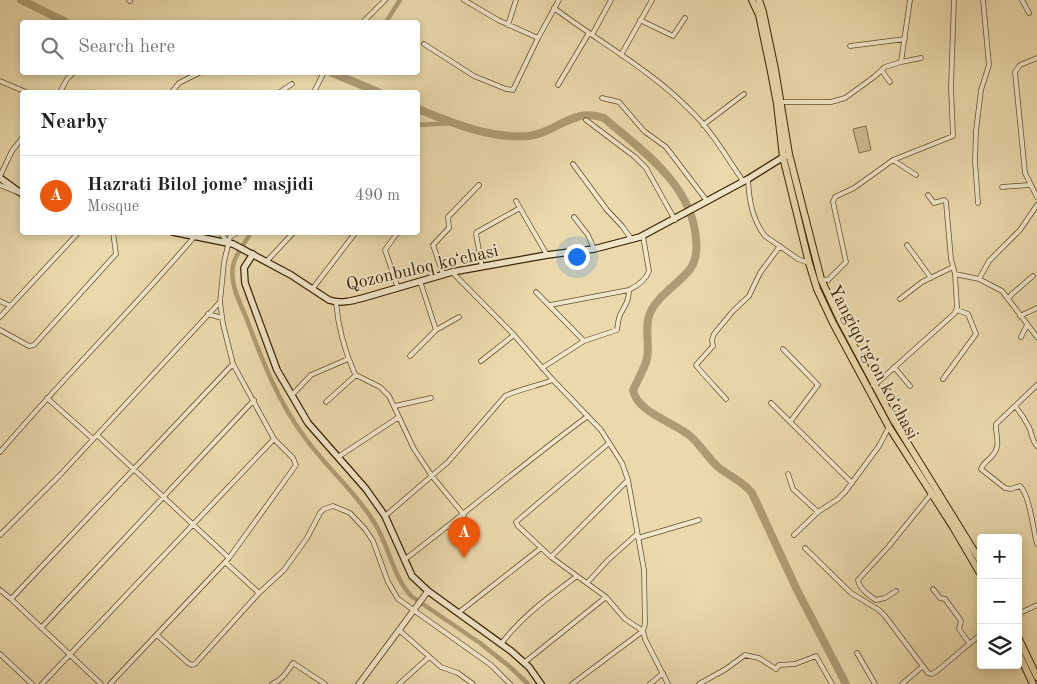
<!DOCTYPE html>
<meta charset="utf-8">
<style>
body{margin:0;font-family:"Old Standard TT",serif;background:#f2f2f2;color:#222}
.controls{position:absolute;right:15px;bottom:15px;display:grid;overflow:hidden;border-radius:5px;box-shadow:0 2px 8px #0003}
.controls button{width:45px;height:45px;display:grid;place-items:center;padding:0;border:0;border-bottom:1px solid #e0e0e0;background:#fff;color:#222;font:25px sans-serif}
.you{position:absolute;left:576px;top:256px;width:18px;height:18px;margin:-12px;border:4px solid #fff;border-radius:50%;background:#1a73e8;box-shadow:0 0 0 8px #1a73e833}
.badge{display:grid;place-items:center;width:32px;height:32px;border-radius:50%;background:#ea580c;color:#fff;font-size:16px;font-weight:700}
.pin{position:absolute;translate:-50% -41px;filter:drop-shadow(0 1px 2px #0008)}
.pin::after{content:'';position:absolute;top:26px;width:18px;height:15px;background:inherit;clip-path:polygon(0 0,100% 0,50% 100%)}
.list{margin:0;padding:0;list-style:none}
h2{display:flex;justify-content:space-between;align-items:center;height:65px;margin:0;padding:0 20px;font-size:21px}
h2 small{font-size:16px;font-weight:400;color:#767676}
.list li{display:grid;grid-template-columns:32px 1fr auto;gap:15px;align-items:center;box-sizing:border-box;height:80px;padding:0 20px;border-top:1px solid #e0e0e0}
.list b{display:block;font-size:19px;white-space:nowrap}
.list p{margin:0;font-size:16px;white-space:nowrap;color:#767676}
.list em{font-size:16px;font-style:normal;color:#767676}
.icon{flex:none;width:28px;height:28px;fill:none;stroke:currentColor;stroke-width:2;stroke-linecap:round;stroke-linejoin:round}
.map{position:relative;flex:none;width:1037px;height:684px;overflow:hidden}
.search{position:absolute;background:#fff;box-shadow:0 2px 8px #0003;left:20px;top:20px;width:400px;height:55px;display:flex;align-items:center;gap:12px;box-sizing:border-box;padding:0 18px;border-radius:5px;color:#767676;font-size:19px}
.panel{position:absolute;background:#fff;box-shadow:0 2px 8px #0003;left:20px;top:90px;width:400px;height:145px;border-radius:5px}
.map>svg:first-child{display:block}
.green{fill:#ccba8f;stroke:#826f4a}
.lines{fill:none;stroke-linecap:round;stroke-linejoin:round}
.canal{stroke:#ae9b73;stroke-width:4.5}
.river{stroke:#ae9b73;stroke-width:8}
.minor-casing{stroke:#65512e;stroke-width:5.5}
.tertiary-casing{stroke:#65512e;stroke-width:7}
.secondary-casing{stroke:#392404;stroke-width:8}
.primary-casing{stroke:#392404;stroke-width:8}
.minor{stroke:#f1e6c9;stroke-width:4}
.tertiary{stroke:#f1e6c9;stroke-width:5}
.secondary{stroke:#f1e6c9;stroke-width:5.5}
.primary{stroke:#ead9ac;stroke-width:6}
.labels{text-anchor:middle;stroke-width:4;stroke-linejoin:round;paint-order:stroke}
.street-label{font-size:18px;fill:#392404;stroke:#f1e6c9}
</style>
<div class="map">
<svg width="1037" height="684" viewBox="0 0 1037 684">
<rect width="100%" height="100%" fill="#ead9ac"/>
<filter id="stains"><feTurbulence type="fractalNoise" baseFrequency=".004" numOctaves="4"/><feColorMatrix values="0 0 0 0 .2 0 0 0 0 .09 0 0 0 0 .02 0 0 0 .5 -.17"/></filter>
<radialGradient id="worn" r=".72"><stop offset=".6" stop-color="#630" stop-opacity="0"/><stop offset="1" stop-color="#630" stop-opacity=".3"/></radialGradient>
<path class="green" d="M866 126 871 150 859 153 853 129Z"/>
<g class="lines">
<path class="canal" d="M386 22 400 0
M418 125 454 123
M251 232C246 242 237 252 234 262 228 280 239 301 246 317 262 360 278 402 306 439 327 468 355 491 374 522 389 545 392 575 411 596L480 643 510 667 528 684"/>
<path class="river" d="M21 0 66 22
M330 72 378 92
M418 109C452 123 490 139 528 136 557 133 572 107 604 118 641 150 692 184 696 239 697 248 696 260 691 268 679 284 658 295 650 313 644 327 650 344 647 359 644 369 638 380 633 390 637 412 673 422 689 435 700 444 708 458 718 467 729 476 743 481 752 493L797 590 846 684"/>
<defs>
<path id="minor" d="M129 0 130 1
M464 0 498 20 538 38
M1022 0 1029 13
M554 8C599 42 651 70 691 111 712 131 727 158 743 181
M640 20 673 36 685 18
M363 22 385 0
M508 25 516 0
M592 35 611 0
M424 44 474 76 506 89 513 90 538 38 559 0
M850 46 905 39
M621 55 652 0
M1037 58 1020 65 1015 72 1025 173 1037 197
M901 62 921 58
M882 71 890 82
M0 81 26 92
M558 85 589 33
M60 92 67 79 74 72
M172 92 179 83 201 72
M280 92 292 84
M314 92 324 72
M602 98 619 102 644 131 666 147 707 201
M781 102H831L845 98 874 77 885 67 901 62 910 0
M586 120 635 157 646 168 675 220
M703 125 744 94
M893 160 916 175
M573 164 607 210 622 226 632 240
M0 176 12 151 22 138
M748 179C749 200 752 219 765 236L798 259 809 263
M0 185 17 192
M1002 187 1030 185
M928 195 934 203 944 200 946 202 951 259 955 274
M516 201 547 255
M978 203 975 161 976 131 981 90 989 65 983 0
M574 217 588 235 594 249
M220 232 228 243
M398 232 385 250 398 288
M907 245 931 278
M266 262 294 232
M482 267 476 234 477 232 520 208
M452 272 514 335 553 380 601 430 622 463 628 480 644 570 645 624 643 631 645 639 668 684
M443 274 433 245 449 228 448 217 479 185
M821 279 828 280 846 262 833 202 835 197 854 188 893 160 953 136 951 87 954 0
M979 279 1002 291 1037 337
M420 281 436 330
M313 288 356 232
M536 292 584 341
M900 299 922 282 953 267
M1008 299 1012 294 1033 276
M0 301 10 306
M336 302C338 327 344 349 354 372L356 375 380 387 389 396 414 449 432 476 464 515
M550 305 629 290C637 286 646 280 649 271L643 236
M208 314 222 318
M1020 316 1037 308
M0 317 79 232
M0 330 29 346 34 345 116 254 113 232
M1021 337 1027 325
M783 349 818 385 790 422
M410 356 436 330 459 317
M481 361 514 335
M894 367 910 386
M542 368 584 341 617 330C618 324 618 318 621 313 626 304 629 300 629 290
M943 379 976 334 968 314 957 310
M873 385 877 383 955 313 957 307 955 274 979 279 989 261 1020 230 1037 205
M1037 385 1015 406C1020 412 1025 419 1029 427 1032 434 1032 441 1037 446
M292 395 311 375 348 359
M47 398 93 439
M726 399C721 393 697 368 696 365L713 346 712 340 714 334 733 311 749 296 760 273 780 246
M326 402 356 375
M771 403 852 483
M395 406 431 398
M1015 406 996 424C995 436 1002 445 992 456 988 461 983 463 981 469L1005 488 1011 489 1020 486C1030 496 1033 529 1037 544
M97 435 229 558
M0 452C63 378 132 310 195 236
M338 457 399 417
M788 474 793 489 818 512
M385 516 448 462 505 396C520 389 537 386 553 380
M0 535 60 475 220 302
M794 535 818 512 838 499 845 492 879 446 889 427
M638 538 699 520
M805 548 851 593 879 610 885 616 928 673 932 674 937 671 981 634
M551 557 628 480
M404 560C466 513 525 462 588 416
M225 562 259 593
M587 583 608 560 637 534
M933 589 940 598 945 599 959 618 961 621 959 629 969 643
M0 590 11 599
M896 591 885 598 876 600C869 596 859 588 858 580L889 546 932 493
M458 613 541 548
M1018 614 1037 605
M41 628 254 400
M399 630 441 667 458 673 473 684
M157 635 188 663 192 665 195 664 259 593 284 570 307 538 320 513 324 509 333 506 350 513 365 529 373 541 388 582 398 599 491 665 510 684
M501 644C522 616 549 597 577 576L551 557 518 526 516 522 609 443
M857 653 875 684
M0 654 32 684
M525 662 606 597
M42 684 274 439
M101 684 11 599 233 364
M110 684 229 558 296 465 293 458 274 439 233 364 223 324 220 302 224 262 230 237 238 232
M272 684C282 680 287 672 293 663L325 684
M399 684 429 657
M572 684 643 631 625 619 606 597 577 576
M650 684 663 673
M699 684 726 669 745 655 759 658 776 669 779 665 795 664 816 656 832 684
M902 684 923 666"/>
<path id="tertiary" d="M359 684 428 591"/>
<path id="secondary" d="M0 178 22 194
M173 232 233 244 291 275 329 300C340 304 352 301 363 298L452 272 547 255 594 249 640 237 748 179 785 156
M253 254 244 268 245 283 277 370 308 423 366 489 385 516 412 576 428 591 511 651 529 667 541 684"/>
<path id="primary" d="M752 0 759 15 771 72 777 104 783 157 809 263 817 289 833 323 889 427 953 527 981 575
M759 0 763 12 775 69 789 154 821 279 839 318 894 421 981 562
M1018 637 1037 677
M1018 652 1033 684"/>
</defs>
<use href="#minor" class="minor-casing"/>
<use href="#tertiary" class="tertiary-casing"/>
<use href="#secondary" class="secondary-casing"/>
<use href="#primary" class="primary-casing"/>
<use href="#minor" class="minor"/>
<use href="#tertiary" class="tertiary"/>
<use href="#secondary" class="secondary"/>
<use href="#primary" class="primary"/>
</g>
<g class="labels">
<g class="street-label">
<text transform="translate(422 267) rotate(-13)" y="6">Qozonbuloq koʻchasi</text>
<text transform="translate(874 362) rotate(62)" y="6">Yangiqoʻrgʻon koʻchasi</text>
</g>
</g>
<rect width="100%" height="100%" filter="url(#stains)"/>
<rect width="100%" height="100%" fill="url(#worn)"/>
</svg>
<div class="controls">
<button>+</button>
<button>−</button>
<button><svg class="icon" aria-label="layers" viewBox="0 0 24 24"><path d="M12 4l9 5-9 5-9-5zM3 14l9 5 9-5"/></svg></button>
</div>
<div class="you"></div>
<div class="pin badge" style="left:464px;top:558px">A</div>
<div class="search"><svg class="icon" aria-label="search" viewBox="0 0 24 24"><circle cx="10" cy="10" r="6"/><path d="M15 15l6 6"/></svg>Search here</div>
<section class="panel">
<h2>Nearby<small></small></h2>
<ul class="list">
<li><span class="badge">A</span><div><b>Hazrati Bilol jome’ masjidi</b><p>Mosque</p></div><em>490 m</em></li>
</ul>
</section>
</div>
